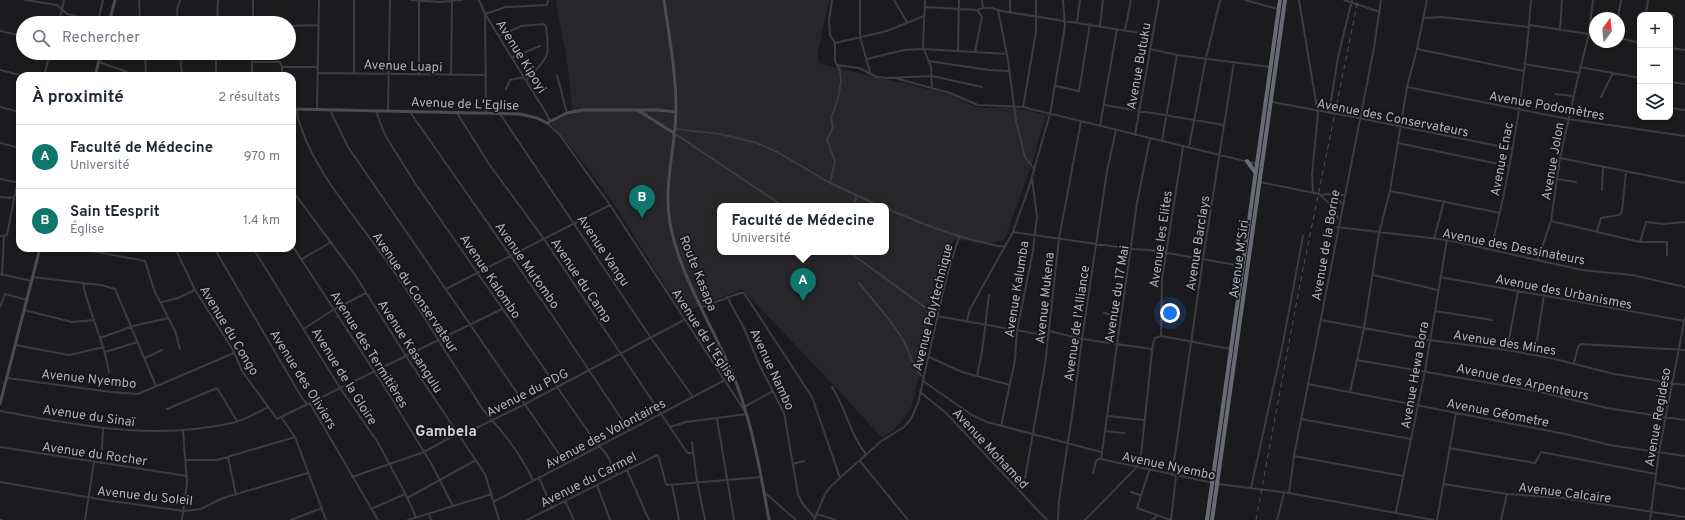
<!DOCTYPE html>
<html lang="fr">
<meta charset="utf-8">
<style>
body{margin:0;font-family:Overpass,sans-serif;background:#f6f6f7;color:#1f2937}
.controls{position:absolute;right:12px;top:12px;display:grid;overflow:hidden;border-radius:8px;box-shadow:0 2px 6px #0003}
.controls button{width:36px;height:36px;display:grid;place-items:center;padding:0;border:0;border-bottom:1px solid #e0e1e3;background:#fff;color:#1f2937;font:20px sans-serif}
.compass{position:absolute;left:1589px;top:12px;width:36px;height:36px;border-radius:50%;background:#fff;box-shadow:0 2px 6px #0003;rotate:15deg}
.you{position:absolute;left:1170px;top:313px;width:14px;height:14px;margin:-10px;border:3px solid #fff;border-radius:50%;background:#1a73e8;box-shadow:0 0 0 6px #1a73e833}
.badge{display:grid;place-items:center;width:26px;height:26px;border-radius:50%;background:#0f766e;color:#fff;font-size:13px;font-weight:700}
.pin{position:absolute;translate:-50% -33px;filter:drop-shadow(0 1px 2px #0008)}
.pin::after{content:'';position:absolute;top:21px;width:14px;height:12px;background:inherit;clip-path:polygon(0 0,100% 0,50% 100%)}
.popup{position:absolute;left:717px;top:203px;width:172px;height:52px;box-sizing:border-box;display:grid;place-content:center;border-radius:8px;background:#fff;filter:drop-shadow(0 1px 3px #0005);font-size:13px;white-space:nowrap;color:#747a83}
.popup b{font-size:15px;color:#1f2937}
.popup::after{content:'';position:absolute;left:50%;top:100%;margin-left:-8px;border:8px solid transparent;border-top-color:#fff}
.list{margin:0;padding:0;list-style:none}
h2{display:flex;justify-content:space-between;align-items:center;height:52px;margin:0;padding:0 16px;font-size:17px}
h2 small{font-size:13px;font-weight:400;color:#747a83}
.list li{display:grid;grid-template-columns:26px 1fr auto;gap:12px;align-items:center;box-sizing:border-box;height:64px;padding:0 16px;border-top:1px solid #e0e1e3}
.list b{display:block;font-size:15px;white-space:nowrap}
.list p{margin:0;font-size:13px;white-space:nowrap;color:#747a83}
.list em{font-size:13px;font-style:normal;color:#747a83}
.icon{flex:none;width:22px;height:22px;fill:none;stroke:currentColor;stroke-width:2;stroke-linecap:round;stroke-linejoin:round}
.map{position:relative;flex:none;width:1685px;height:520px;overflow:hidden}
.search{position:absolute;background:#fff;box-shadow:0 2px 6px #0003;left:16px;top:16px;width:280px;height:44px;display:flex;align-items:center;gap:10px;box-sizing:border-box;padding:0 14px;border-radius:22px;color:#747a83;font-size:15px}
.panel{position:absolute;background:#fff;box-shadow:0 2px 6px #0003;left:16px;top:72px;width:280px;height:180px;border-radius:12px}
.map>svg:first-child{display:block}
.built{fill:#27272a;fill-rule:evenodd}
.lines{fill:none;stroke-linecap:round;stroke-linejoin:round}
.street{stroke:#3c3d42;stroke-width:2}
.secondary{stroke:#4a4c52;stroke-width:3}
.highway{stroke:#686b73;stroke-width:4}
.rail{stroke:#4f5157;stroke-width:1;stroke-dasharray:5 4;stroke-linecap:butt}
.labels{text-anchor:middle;stroke-width:3.5;stroke-linejoin:round;paint-order:stroke}
.street-label{font-size:13px;fill:#adb2bc;stroke:#161618}
.quarter-label{font-size:15px;font-weight:bold;fill:#ced1d8;stroke:#161618}
</style>
<div class="map">
<svg width="1685" height="520" viewBox="0 0 1685 520">
<rect width="100%" height="100%" fill="#1b1b1d"/>
<path class="built" d="M557 0H829L818 51V62L822 64 952 95 966 103 981 108H1017L1046 115 1032 163 1005 239 995 243H981L954 239 941 283 912 405 905 418 894 430 882 438 824 375 742 289 682 313 614 204 586 166 551 123 573 112 566 54 556 5ZM720 206H886V252H720Z"/>
<g class="lines">
<path class="street" d="M25 0 57 5 67 14 108 23
M139 0 140 23
M411 0 440 2 462 0
M479 0 485 14 546 113 550 121
M860 0V37L870 72
M894 0 907 22
M925 0 923 47 931 67 932 88
M982 0 983 8H992L1001 11 1153 35
M1010 0V12
M1245 0 1278 9
M1299 0 1318 114 1312 174 1313 193
M1344 0 1380 12
M925 7 977 10 983 8
M998 10 1008 60 1016 121 1025 157 1035 170
M1646 15 1648 0
M1423 18 1442 17 1529 27
M1618 18 1621 0
M98 21 103 0
M1077 22 1080 0
M59 23 64 0
M178 23 177 10 180 0
M217 23 218 0
M253 23V0
M1530 25 1595 35
M289 26 318 25
M1100 26 1103 0
M1125 30 1131 0
M1560 30 1562 0
M0 31 23 36
M499 36 521 26 543 24 546 26C550 59 549 55 527 80
M1619 38 1640 43
M1670 40 1673 15
M835 43 887 31 924 16
M1670 48 1685 50
M1150 49 1177 55 1270 67
M1417 49 1524 71
M958 50 959 0
M975 52 982 17 977 10
M145 53 146 76
M180 53 182 76
M513 57 540 46
M867 59 904 50 924 49 1007 54
M928 61 989 70 1008 71
M99 62 127 72
M252 62H280L282 67H318
M1524 64 1579 73 1560 158 1551 221 1538 259
M837 65 859 68 877 77 887 78 932 76 982 87
M282 67V76
M1580 67 1640 78
M0 70 24 76
M354 72V0
M318 73 486 75
M1579 73 1589 34 1593 0
M45 74 56 76
M419 75V0
M451 75 452 2
M557 75 567 113
M44 76 50 53
M216 76V53
M252 76V53
M895 78 950 93 978 105 1023 107 1261 165
M1670 82 1685 84
M1056 86 1079 91 1090 24
M1407 87 1568 119 1685 136
M506 89 510 80 525 77
M1555 94 1573 96
M1601 97 1613 73
M1272 102 1359 118 1513 149
M1104 105 1224 125
M0 107 20 112
M1023 107 1036 32V0
M1671 108 1685 110
M317 109 319 0
M296 110C308 164 348 207 380 252 411 293 437 340 466 383 474 394 481 409 490 418 507 436 522 458 533 480
M330 110 348 147 566 464
M376 111 385 135 415 183 594 440 607 455 617 475
M388 111 390 0
M410 112 552 315 629 430
M457 113 489 164 544 239 686 451 688 453H693
M486 113 485 14 506 7 547 5 548 0
M1329 113 1338 57 1352 0
M500 114 651 338 693 397
M547 123 559 134 610 205 746 413
M1100 126 1117 29
M675 129 720 134 757 143 779 153 830 183 880 206
M674 133 783 206
M1135 135 1159 0
M1150 138 1137 203 1101 459 1218 484 1289 493 1433 520
M1162 141 1177 55
M0 143 20 148
M1398 143 1508 166
M1183 147 1162 279 1161 336 1231 349
M1189 147 1206 58 1220 0
M1560 158 1685 183
M0 179 20 183
M1557 179 1576 182
M1260 182 1319 194 1331 205 1338 218
M830 183 835 161 827 140 833 127 831 117 838 99 841 81 840 71 835 61V43L830 35 829 21 832 0
M292 190 355 275 406 356 485 474 499 520
M1602 190 1603 167
M1390 191 1500 213
M1333 194 1342 204
M1321 195 1327 194 1344 195
M0 197 14 198
M853 206 857 196
M886 208C919 223 950 235 985 243 993 244 997 248 1005 246
M1551 221 1640 242 1646 222 1663 224 1685 222
M1337 227 1447 240 1582 270 1632 275 1685 287
M1597 231 1601 218 1619 215 1622 212 1626 171
M1013 232 1029 187 1050 114 1065 26 1063 0
M0 236H4
M1434 239 1444 201
M1640 242H1667V255
M292 245 387 391 432 465 453 506
M75 248 145 261 154 290 175 331 180 349
M175 248 195 290 233 350 242 371 277 419 502 309
M214 248 302 398 306 403 311 405 378 520
M253 248 340 388 377 441 405 493 416 517
M1491 249C1512 167 1525 84 1531 0
M849 252 937 316 1049 336
M302 259 331 242
M0 274 32 281
M2 275 4 236 7 235 20 169
M1373 275 1438 290
M33 277 101 285 115 289 156 386
M1440 277 1685 321
M83 283C89 314 104 341 109 372
M859 283C874 302 891 319 903 340 910 352 913 369 924 378
M446 289 610 205
M727 297 744 328 759 364 784 413 798 494 802 503 815 518
M162 302 178 298 195 290
M0 307 5 294 27 300
M702 307 740 293H744L812 397 840 478
M24 310 72 322 94 320
M1435 311 1492 320
M1104 313 1121 317
M1321 320 1429 340 1507 350 1555 359 1614 374 1685 385
M967 321 970 309 1013 232 1132 249 1150 250 1242 266
M305 328 333 310 366 293
M1049 331 1082 339 1152 349
M100 338 133 326 169 318
M1537 340 1544 295
M15 345 69 355 104 347
M1507 350 1518 291
M105 352 138 342
M929 357 962 372 1010 385
M145 358 162 350
M1357 360 1536 391 1607 408 1685 420
M1574 363 1578 347 1581 344 1685 350
M977 376 982 352 989 295
M7 378 111 392 138 394 234 353
M923 381 972 415 987 422 1101 452
M1308 384 1570 435 1609 445 1685 456
M832 387C846 408 850 435 866 454
M920 392 946 413 1047 520
M1350 392 1364 328 1379 233 1390 191 1407 87 1417 49 1427 0
M744 407 773 391
M167 409 217 388 237 421
M0 411C79 425 152 441 232 423 245 420 257 413 268 407
M1108 416 1145 420
M281 417 295 437 326 520
M717 419 734 520
M1301 419 1411 439
M1001 426 1015 360 1017 330 1033 251 1037 216 1032 179
M670 427 686 422 747 414
M1105 431 1124 433
M692 442 696 475 705 520
M0 447 187 476
M1449 448 1535 463 1541 452 1656 474
M1294 456 1403 476
M228 457 236 495
M185 460H217L295 437
M860 461 908 520
M101 463 103 429
M793 464 804 461
M627 470 649 520
M1149 471 1137 508 1171 520
M1093 473 1096 461 1100 458
M1172 475 1203 259 1234 62
M352 477 424 452 453 436H460L525 404 684 320
M539 477 552 508
M1025 478 1045 365 1059 239 1081 121
M0 482 104 500 184 511 201 509 223 498 308 473
M1655 483 1685 489
M1443 484 1507 494 1563 498 1685 517
M597 485 610 520
M672 485 679 520
M1251 488 1283 343 1303 236
M764 492 796 520
M1131 492 1140 495
M1289 493 1294 456 1374 48 1381 0
M407 498 476 460
M495 501 723 381
M565 501 574 520
M371 509 405 494
M1396 512 1425 371 1447 240
M429 514 431 520
M817 514 836 520
M0 520H2
M85 520 94 462
M182 520 187 483 183 431
M291 520 322 508
M408 520 492 494
M527 520 657 455 659 458 666 484 668 485 761 477
M814 520 825 494 831 486 880 442 904 427 911 419 918 403 946 279 959 237
M1058 520 1059 500 1073 409 1082 339 1107 171 1116 130
M1085 520 1140 464 1153 343 1155 338 1161 336
M1152 520 1157 516
M1171 520 1176 476
M1277 520 1284 493
M1437 520 1456 413
M1501 520 1507 494
M1650 520 1659 452 1685 317"/>
<path class="secondary" d="M664 0C669 36 676 72 676 108 676 146 663 185 670 223 680 279 717 332 737 385 753 428 761 475 769 520
M109 23 115 0
M95 76 101 53
M292 109 520 114 537 118 547 123 567 113 583 110H657L676 112
M639 111 674 133
M0 404 40 248"/>
<path class="highway" d="M1247 161 1255 172
M1207 520 1280 0
M1212 520 1285 0"/>
<path class="rail" d="M1256 520 1300 284 1358 0"/>
</g>
<g class="labels">
<g class="street-label">
<text transform="translate(522 56) rotate(58)" y="5">Avenue Kipoyi</text>
<text transform="translate(403 65) rotate(2)" y="5">Avenue Luapi</text>
<text transform="translate(1138 66) rotate(-80)" y="5">Avenue Butuku</text>
<text transform="translate(465 103) rotate(2)" y="5">Avenue de L'Eglise</text>
<text transform="translate(1547 105) rotate(10)" y="5">Avenue Podomètres</text>
<text transform="translate(1393 117) rotate(11)" y="5">Avenue des Conservateurs</text>
<text transform="translate(1501 159) rotate(-79)" y="5">Avenue Enac</text>
<text transform="translate(1552 161) rotate(-80)" y="5">Avenue Jolon</text>
<text transform="translate(1160 239) rotate(-82)" y="5">Avenue les Elites</text>
<text transform="translate(1197 243) rotate(-81)" y="5">Avenue Barclays</text>
<text transform="translate(1325 245) rotate(-80)" y="5">Avenue de la Borne</text>
<text transform="translate(1514 246) rotate(11)" y="5">Avenue des Dessinateurs</text>
<text transform="translate(604 250) rotate(56)" y="5">Avenue Vangu</text>
<text transform="translate(1238 259) rotate(-82)" y="5">Avenue M'Siri</text>
<text transform="translate(528 265) rotate(55)" y="5">Avenue Mutombo</text>
<text transform="translate(699 273) rotate(68)" y="5">Route Kasapa</text>
<text transform="translate(491 276) rotate(56)" y="5">Avenue Kalombo</text>
<text transform="translate(582 280) rotate(56)" y="5">Avenue du Camp</text>
<text transform="translate(1016 289) rotate(-81)" y="5">Avenue Kalumba</text>
<text transform="translate(1564 291) rotate(11)" y="5">Avenue des Urbanismes</text>
<text transform="translate(416 292) rotate(56)" y="5">Avenue du Conservateur</text>
<text transform="translate(1116 294) rotate(-81)" y="5">Avenue du 17 Mai</text>
<text transform="translate(1044 298) rotate(-84)" y="5">Avenue Mukena</text>
<text transform="translate(932 307) rotate(-76)" y="5">Avenue Polytechnique</text>
<text transform="translate(1076 323) rotate(-82)" y="5">Avenue de l'Alliance</text>
<text transform="translate(230 330) rotate(59)" y="5">Avenue du Congo</text>
<text transform="translate(705 335) rotate(57)" y="5">Avenue de L'Eglise</text>
<text transform="translate(1505 342) rotate(9)" y="5">Avenue des Mines</text>
<text transform="translate(411 346) rotate(57)" y="5">Avenue Kasangulu</text>
<text transform="translate(370 349) rotate(58)" y="5">Avenue des Termitières</text>
<text transform="translate(773 369) rotate(65)" y="5">Avenue Nambo</text>
<text transform="translate(1414 375) rotate(-80)" y="5">Avenue Hewa Bora</text>
<text transform="translate(345 376) rotate(58)" y="5">Avenue de la Gloire</text>
<text transform="translate(89 378) rotate(6)" y="5">Avenue Nyembo</text>
<text transform="translate(304 379) rotate(58)" y="5">Avenue des Oliviers</text>
<text transform="translate(1523 381) rotate(12)" y="5">Avenue des Arpenteurs</text>
<text transform="translate(527 392) rotate(-27)" y="5">Avenue du PDG</text>
<text transform="translate(1498 412) rotate(11)" y="5">Avenue Géometre</text>
<text transform="translate(89 415) rotate(8)" y="5">Avenue du Sinaï</text>
<text transform="translate(1657 417) rotate(-80)" y="5">Avenue Regideso</text>
<text transform="translate(605 433) rotate(-28)" y="5">Avenue des Volontaires</text>
<text transform="translate(991 448) rotate(47)" y="5">Avenue Mohamed</text>
<text transform="translate(95 453) rotate(8)" y="5">Avenue du Rocher</text>
<text transform="translate(1169 465) rotate(12)" y="5">Avenue Nyembo</text>
<text transform="translate(588 479) rotate(-27)" y="5">Avenue du Carmel</text>
<text transform="translate(1565 492) rotate(7)" y="5">Avenue Calcaire</text>
<text transform="translate(145 495) rotate(6)" y="5">Avenue du Soleil</text>
</g>
<g class="quarter-label">
<text x="446" y="436">Gambela</text>
</g>
</g>
</svg>
<div class="controls">
<button>+</button>
<button>−</button>
<button><svg class="icon" aria-label="layers" viewBox="0 0 24 24"><path d="M12 4l9 5-9 5-9-5zM3 14l9 5 9-5"/></svg></button>
</div>
<svg class="compass" viewBox="-18 -18 36 36"><path d="M0-13l5 13h-10z" fill="#e53935"/><path d="M0 13l5-13h-10z" fill="#747a83"/></svg>
<div class="you"></div>
<div class="pin badge" style="left:803px;top:301px">A</div>
<div class="popup"><b>Faculté de Médecine</b>Université</div>
<div class="pin badge" style="left:642px;top:218px">B</div>
<div class="search"><svg class="icon" aria-label="search" viewBox="0 0 24 24"><circle cx="10" cy="10" r="6"/><path d="M15 15l6 6"/></svg>Rechercher</div>
<section class="panel">
<h2>À proximité<small>2 résultats</small></h2>
<ul class="list">
<li><span class="badge">A</span><div><b>Faculté de Médecine</b><p>Université</p></div><em>970 m</em></li>
<li><span class="badge">B</span><div><b>Sain tEesprit</b><p>Église</p></div><em>1.4 km</em></li>
</ul>
</section>
</div>
